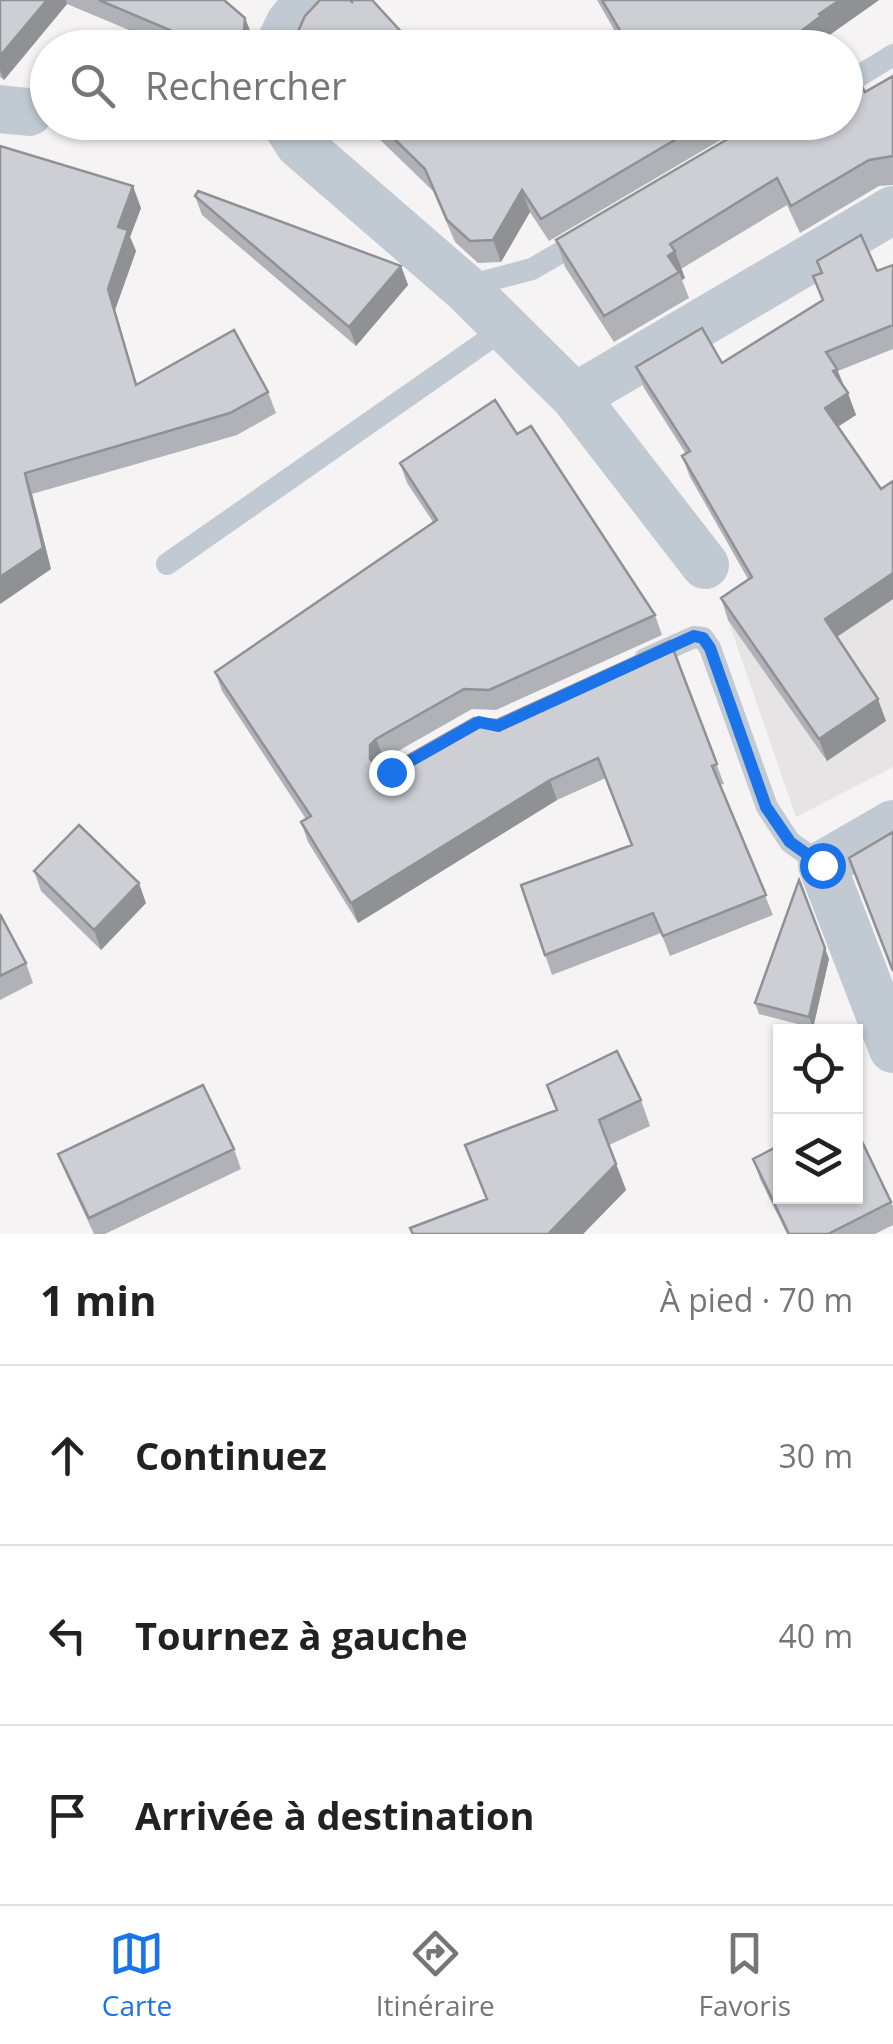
<!DOCTYPE html>
<html lang="fr">
<meta charset="utf-8">
<style>
body{margin:0;font-family:"Open Sans",sans-serif;background:#f2f2f2;color:#222}
.controls{position:absolute;right:30px;bottom:30px;display:grid;overflow:hidden;border-radius:0px;box-shadow:0 2px 8px #0004}
.controls button{width:90px;height:90px;display:grid;place-items:center;padding:0;border:0;border-bottom:2px solid #e0e0e0;background:#fff;color:#222;font:50px sans-serif}
.stop{position:absolute;width:30px;height:30px;margin:-22px;border:8px solid #1a73e8;border-radius:50%;background:#fff}
.stop.end{background:#1a73e8;border-color:#fff;box-shadow:0 2px 10px #0008}
.list{margin:0;padding:0;list-style:none}
h2{display:flex;justify-content:space-between;align-items:center;height:130px;margin:0;padding:0 40px;font-size:42px}
h2 small{font-size:32px;font-weight:400;color:#767676}
.list li{display:grid;grid-template-columns:65px 1fr auto;gap:30px;align-items:center;box-sizing:border-box;height:180px;padding:0 40px;border-top:2px solid #e0e0e0}
.list b{display:block;font-size:38px;white-space:nowrap}
.list em{font-size:32px;font-style:normal;color:#767676}
.icon{flex:none;width:55px;height:55px;fill:none;stroke:currentColor;stroke-width:2;stroke-linecap:round;stroke-linejoin:round}
.map{position:relative;flex:none;width:893px;height:1234px;overflow:hidden}
.search{position:absolute;background:#fff;box-shadow:0 2px 8px #0004;left:30px;right:30px;top:30px;height:110px;display:flex;align-items:center;gap:25px;box-sizing:border-box;padding:0 35px;border-radius:55px;color:#767676;font-size:38px}
.sheet{height:670px;background:#fff}
nav{display:flex;justify-content:space-around;align-items:center;box-sizing:border-box;height:140px;border-top:2px solid #e0e0e0;background:#fff;font-size:28px;color:#767676}
nav a{display:grid;justify-items:center;gap:5px}
nav .on{color:#1a73e8}
.map>svg:first-child{display:block}
.education{fill:#e6e4e5}
.lines{fill:none;stroke-linecap:round;stroke-linejoin:round}
.service{stroke:#c1cad2;stroke-width:22}
.minor{stroke:#c1cad2;stroke-width:48}
.wall{fill:#b0b2b7}
.shaded-wall{fill:#909195}
.building{fill:#cdcfd5;stroke:#909195;stroke-width:2.5}
.route{stroke:#1a73e8;stroke-width:12}
</style>
<div class="map">
<svg width="893" height="1234" viewBox="0 0 893 1234">
<rect width="100%" height="100%" fill="#f5f3f3"/>
<path class="education" d="M893 505V767L796 817 728 620Z"/>
<g class="lines">
<path class="service" d="M846 84 893 55
M464 287 532 269 584 239
M167 564 505 328
M645 659 694 637 703 638 710 648 767 807 790 842 822 865"/>
<path class="minor" d="M278 48 290 23 309 0
M0 109 29 112
M285 122 299 144 464 287 575 397 705 565
M575 397 893 210
M893 824 822 865 893 1049"/>
</g>
<path class="wall" d="M0 0H224L245 18 253 38 252 46 253 48H172L67 4 4 80 0 77Z
M597 0H879L828 36 829 39 624 47Z
M893 76V185L879 186 800 233 787 205 681 269 685 278 682 280 689 298 614 342 565 267 556 240 750 129 865 92Z
M354 122H739L741 128 549 241 530 212 501 262 478 263 455 242 433 191 372 132 356 125Z
M0 146 141 208 130 237 136 251 115 310 137 384 268 392 276 413 237 435 32 494 51 569 0 604Z
M195 196 401 266 408 285 356 346 202 215Z
M817 261 877 271 893 265V349L838 371 856 415 838 426 881 489 893 481V599L837 637 886 721 827 761 728 620 721 598 748 579 690 477 682 456 686 454 644 388 636 367 722 363 822 300 821 273Z
M517 434 655 615 662 635 496 710 472 709 384 759 378 766 391 765 497 720 670 641 724 784 720 785 773 915 670 956 661 933 552 975 521 885 631 846 606 778 557 800 358 923 308 842 301 822 306 819 222 691 215 672 433 522 407 483 400 463Z
M34 871 146 903 101 950 41 891Z
M0 914 26 963 33 983 0 1000Z
M829 959 813 1028 759 1014 755 1003Z
M547 1085 641 1100 650 1126 609 1145 626 1190 583 1234H412L486 1199 556 1110Z
M234 1149 241 1169 105 1234H94L66 1174 58 1154Z
M753 1159 891 1202 893 1206V1225L875 1234H787L760 1179Z"/>
<path class="shaded-wall" d="M47 0H66L67 4 4 80 0 70V56Z
M840 0H879L828 36 829 39 817 48H779L819 14Z
M245 18 253 38 251 48H249L244 31Z
M133 186 141 208 130 237 136 251 115 310 143 406 108 289 118 227Z
M522 190 530 212 501 262 493 240Z
M675 251 685 278 682 280 679 272 668 256Z
M401 266 408 285 356 346 349 327Z
M837 369 845 390 833 371Z
M848 393 856 415 833 430 825 408Z
M25 473 32 494 51 569 0 604V577Z
M893 573V599L832 640 825 619Z
M878 699 886 721 827 761 819 739Z
M376 739 384 759 378 765 370 759V745Z
M550 780 557 800 358 923 351 903Z
M139 883 146 903 101 950 94 930Z
M825 948 829 959 813 1028 809 1017Z
M616 1164 626 1190 583 1234H548Z"/>
<path class="building" d="M0 0H47L0 56Z
M99 0H224L245 18 244 31 248 43 253 48H212Z
M320 0H350L352 2 353 0H372L416 48H303L295 38 305 16Z
M602 0H840L819 14 821 16 779 48H623L628 44Z
M853 70 865 92 893 76V156L869 160 791 206 777 178 670 244 675 251 668 256 679 272 604 316 556 240 748 127 750 129 761 122H846V74Z
M377 122H705L541 219 522 190 493 240 470 241 447 220 425 169Z
M0 146 133 186 118 227 128 230 108 289 136 385 234 330 268 392 230 413 25 473 43 548 0 577Z
M198 191 401 266 349 327 195 196Z
M861 235 877 271 893 265V325L826 352 837 369 833 371 848 393 825 408 881 489 893 481V573L825 619 878 699 819 739 721 598 752 577 682 456 690 451 636 367 702 328 722 363 823 300 813 276 822 273 817 261Z
M495 400 517 434 531 426 655 615 489 690 464 689 376 739 370 745V759L377 766 391 765 474 718 497 720 670 641 717 764 712 766 766 895 663 936 653 913 545 955 521 885 632 845 598 758 550 780 351 903 301 822 311 816 215 672 437 520 400 463Z
M79 825 139 883 94 930 34 871Z
M893 832V971L849 858Z
M799 880 825 948 809 1017 755 1003Z
M0 914 26 963 0 976Z
M617 1051 641 1100 599 1120 616 1164 548 1234H413L410 1228 487 1199 465 1145 557 1110 547 1085Z
M203 1085 234 1149 89 1218 58 1154Z
M856 1129 891 1202 828 1234H789L753 1159 780 1145V1196H856Z"/>
<g class="lines">
<path class="route" d="M391 772 479 722 498 726 694 636 703 638 710 648 766 807 790 842 822 865"/>
</g>
</svg>
<div class="controls">
<button><svg class="icon" aria-label="locate" viewBox="0 0 24 24"><circle cx="12" cy="12" r="6"/><path d="M12 2v4M12 18v4M2 12h4M18 12h4"/></svg></button>
<button><svg class="icon" aria-label="layers" viewBox="0 0 24 24"><path d="M12 4l9 5-9 5-9-5zM3 14l9 5 9-5"/></svg></button>
</div>
<div class="stop" style="left:822px;top:865px"></div>
<div class="stop end" style="left:391px;top:772px"></div>
<div class="search"><svg class="icon" aria-label="search" viewBox="0 0 24 24"><circle cx="10" cy="10" r="6"/><path d="M15 15l6 6"/></svg>Rechercher</div>
</div>
<section class="sheet">
<h2>1 min<small>À pied · 70 m</small></h2>
<ul class="list">
<li><svg class="icon" aria-label="ahead" viewBox="0 0 24 24"><path d="M12 20V5M6 11l6-6 6 6"/></svg><div><b>Continuez</b></div><em>30 m</em></li>
<li><svg class="icon" aria-label="left" viewBox="0 0 24 24"><path d="M17 20v-9H6M10 6l-5 5 5 5"/></svg><div><b>Tournez à gauche</b></div><em>40 m</em></li>
<li><svg class="icon" aria-label="arrive" viewBox="0 0 24 24"><path d="M6 21V4h12l-3 4 3 4H6"/></svg><div><b>Arrivée à destination</b></div></li>
</ul>
</section>
<nav>
<a class="on"><svg class="icon" aria-label="map" viewBox="0 0 24 24"><path d="M3 6l6-2 6 2 6-2v14l-6 2-6-2-6 2zM9 4v14M15 6v14"/></svg>Carte</a>
<a><svg class="icon" aria-label="directions" viewBox="0 0 24 24"><path d="M12 3l9 9-9 9-9-9zM9 14v-3h6M13 9l2 2-2 2"/></svg>Itinéraire</a>
<a><svg class="icon" aria-label="saved" viewBox="0 0 24 24"><path d="M7 4h10v16l-5-4-5 4z"/></svg>Favoris</a>
</nav>
